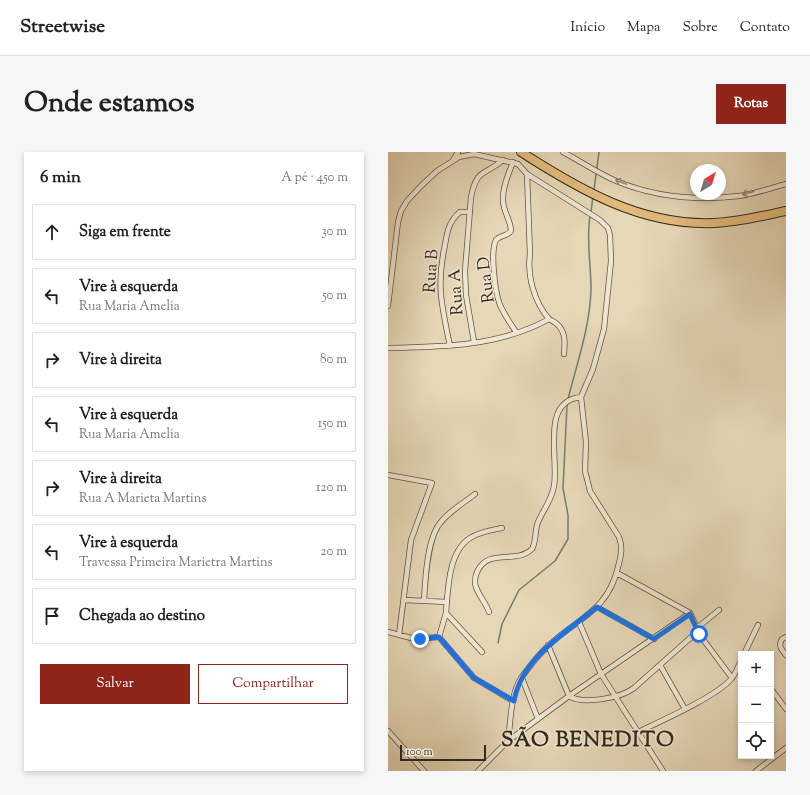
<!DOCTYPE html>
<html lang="pt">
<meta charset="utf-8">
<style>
body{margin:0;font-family:"Sorts Mill Goudy",serif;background:#f6f6f6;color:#202124}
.controls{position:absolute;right:12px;bottom:12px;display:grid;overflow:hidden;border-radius:0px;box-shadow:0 2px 6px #0003}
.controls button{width:36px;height:36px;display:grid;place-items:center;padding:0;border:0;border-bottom:1px solid #e0e0e0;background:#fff;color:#202124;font:20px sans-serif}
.compass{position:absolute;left:302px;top:12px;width:36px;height:36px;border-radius:50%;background:#fff;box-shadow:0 2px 6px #0003;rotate:38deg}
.scale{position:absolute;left:12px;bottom:10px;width:86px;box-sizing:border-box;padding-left:4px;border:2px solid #342a1d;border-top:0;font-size:11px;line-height:14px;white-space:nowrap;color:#342a1d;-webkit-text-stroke:3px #efe5d0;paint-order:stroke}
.stop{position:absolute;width:12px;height:12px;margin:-9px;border:3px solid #1a73e8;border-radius:50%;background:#fff}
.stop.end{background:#1a73e8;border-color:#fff;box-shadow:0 1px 4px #0008}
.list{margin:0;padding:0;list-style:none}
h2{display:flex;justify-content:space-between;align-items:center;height:52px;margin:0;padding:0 16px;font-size:17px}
h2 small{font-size:13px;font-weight:400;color:#757577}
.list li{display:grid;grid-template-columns:26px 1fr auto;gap:12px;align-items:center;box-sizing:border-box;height:56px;margin:0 8px 8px;padding:0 8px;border:1px solid #e0e0e0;border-radius:0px}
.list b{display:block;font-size:15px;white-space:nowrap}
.list p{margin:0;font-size:13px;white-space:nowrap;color:#757577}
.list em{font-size:13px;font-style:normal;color:#757577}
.actions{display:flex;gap:8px;padding:12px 16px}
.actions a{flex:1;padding:9px 0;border:1px solid #8f2418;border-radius:0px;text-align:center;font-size:14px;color:#8f2418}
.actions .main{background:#8f2418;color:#fff}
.icon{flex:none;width:22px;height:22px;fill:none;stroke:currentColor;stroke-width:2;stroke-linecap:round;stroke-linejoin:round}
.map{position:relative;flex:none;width:398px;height:619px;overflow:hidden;border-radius:0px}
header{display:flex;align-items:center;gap:24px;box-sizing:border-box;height:56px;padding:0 20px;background:#fff;border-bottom:1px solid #e0e0e0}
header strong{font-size:19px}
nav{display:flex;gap:22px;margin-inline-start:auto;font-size:14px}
.intro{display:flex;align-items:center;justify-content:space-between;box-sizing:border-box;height:96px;padding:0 24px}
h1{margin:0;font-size:28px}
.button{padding:10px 18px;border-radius:0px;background:#8f2418;color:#fff;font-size:14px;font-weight:700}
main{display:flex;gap:24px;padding:0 24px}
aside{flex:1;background:#fff;border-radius:0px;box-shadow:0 2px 6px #0003}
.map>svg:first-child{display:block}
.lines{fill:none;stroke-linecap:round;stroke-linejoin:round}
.stream{stroke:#6f8072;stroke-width:1.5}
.street-casing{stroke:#605544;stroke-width:6}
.highway-casing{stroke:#342a1d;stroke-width:10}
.street{stroke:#efe5d0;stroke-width:4.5}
.highway{stroke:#e3bc7c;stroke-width:8}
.oneway{stroke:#928876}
.route{stroke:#1a73e8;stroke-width:5}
.labels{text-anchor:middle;stroke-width:3;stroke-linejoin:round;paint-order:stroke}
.street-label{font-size:17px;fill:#342a1d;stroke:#efe5d0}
.district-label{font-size:21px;font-weight:bold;letter-spacing:1px;fill:#342a1d;stroke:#efe5d0}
</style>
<header>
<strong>Streetwise</strong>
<nav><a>Início</a><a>Mapa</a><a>Sobre</a><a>Contato</a></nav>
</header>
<div class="intro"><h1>Onde estamos</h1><a class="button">Rotas</a></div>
<main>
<aside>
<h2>6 min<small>A pé · 450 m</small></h2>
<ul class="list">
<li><svg class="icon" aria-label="ahead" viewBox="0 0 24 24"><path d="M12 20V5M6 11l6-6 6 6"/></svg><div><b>Siga em frente</b></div><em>30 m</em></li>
<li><svg class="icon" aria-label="left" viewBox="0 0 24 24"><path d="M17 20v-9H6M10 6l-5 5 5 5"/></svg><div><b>Vire à esquerda</b><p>Rua Maria Amelia</p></div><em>50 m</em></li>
<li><svg class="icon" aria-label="right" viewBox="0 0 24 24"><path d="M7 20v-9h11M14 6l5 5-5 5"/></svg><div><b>Vire à direita</b></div><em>80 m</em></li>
<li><svg class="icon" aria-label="left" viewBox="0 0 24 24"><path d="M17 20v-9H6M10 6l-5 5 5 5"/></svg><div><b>Vire à esquerda</b><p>Rua Maria Amelia</p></div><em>150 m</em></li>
<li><svg class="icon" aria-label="right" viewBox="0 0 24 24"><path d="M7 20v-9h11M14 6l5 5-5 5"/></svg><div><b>Vire à direita</b><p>Rua A Marieta Martins</p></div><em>120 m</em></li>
<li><svg class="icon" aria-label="left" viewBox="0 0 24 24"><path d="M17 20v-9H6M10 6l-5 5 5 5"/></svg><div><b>Vire à esquerda</b><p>Travessa Primeira Marietra Martins</p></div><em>20 m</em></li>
<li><svg class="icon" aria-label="arrive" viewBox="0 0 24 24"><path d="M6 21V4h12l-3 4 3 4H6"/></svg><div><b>Chegada ao destino</b></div></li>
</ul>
<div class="actions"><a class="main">Salvar</a><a>Compartilhar</a></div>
</aside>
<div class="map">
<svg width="398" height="619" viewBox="0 0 398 619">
<rect width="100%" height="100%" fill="#e6d7b7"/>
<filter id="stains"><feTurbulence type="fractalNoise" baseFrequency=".005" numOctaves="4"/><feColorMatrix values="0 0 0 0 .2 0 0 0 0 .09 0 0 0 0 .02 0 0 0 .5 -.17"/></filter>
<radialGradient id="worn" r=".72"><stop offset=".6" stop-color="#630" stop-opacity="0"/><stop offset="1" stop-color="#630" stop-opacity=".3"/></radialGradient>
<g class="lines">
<path class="stream" d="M206 38 211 0
M203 60 205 44
M180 247C189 211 202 175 203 137 203 112 198 88 202 64
M110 491 114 472 131 438 167 409 180 387V363L175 336 179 253"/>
<defs>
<path id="street" d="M175 0C192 9 210 21 228 29 267 45 309 49 351 44 366 42 383 36 398 32
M65 8 70 0
M125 10C120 23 112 41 116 55 118 64 123 70 123 79 120 84 112 83 108 88 102 100 107 140 112 153 116 162 122 171 128 180
M139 22 142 102C139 123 146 150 161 167 164 169 167 170 169 172 178 180 177 191 176 202
M0 154 10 70 13 59 19 49 33 34 49 19 71 5 86 2 130 12 139 22 212 68 220 76 222 83 223 109 216 177 205 217 193 245 198 290 197 319 202 339 231 385C235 396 233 404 230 415 220 459 190 466 161 493 151 502 141 515 133 526 122 544 123 569 120 589
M86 190 78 143 77 119 83 45C89 16 96 24 115 8
M62 194C54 155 48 133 57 93 59 80 61 69 72 60H82
M0 196C54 195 113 194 161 167
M0 323 44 331 23 388 11 483
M229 421 302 461
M16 448 59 450
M36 449C37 429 39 391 50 374 58 361 76 351 87 342
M209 455 266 487
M101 460C98 451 91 444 88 435 86 430 87 425 89 420 100 395 128 413 144 397 148 390 147 381 149 373 153 360 163 351 166 334 171 306 152 249 193 245
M58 461 51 485 86 526 125 549
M302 461 314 486 344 526
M191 470 213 522 275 619
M309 476 331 458
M0 480 27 487 51 485
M398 485 394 487C390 493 393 497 398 503
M160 493 181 544C195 553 233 546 246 536L310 479
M94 500 58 461C60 438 60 400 82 386 91 380 104 378 114 376
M356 502 370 473
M272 513 297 557
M134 526 150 567
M383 537 398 557
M0 579 36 619
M250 580C273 569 330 544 344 526 348 521 350 514 353 509
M90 619 120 589 181 544 302 461
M368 619 398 596"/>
<path id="highway" d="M133 0C192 38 254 74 326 71 351 70 374 64 398 59"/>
</defs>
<use href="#street" class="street-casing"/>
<use href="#highway" class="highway-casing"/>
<use href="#street" class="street"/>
<use href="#highway" class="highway"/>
</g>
<defs><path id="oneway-shaft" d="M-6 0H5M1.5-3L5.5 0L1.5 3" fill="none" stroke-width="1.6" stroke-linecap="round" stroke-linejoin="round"/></defs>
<g class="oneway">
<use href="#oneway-shaft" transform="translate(233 30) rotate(-159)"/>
<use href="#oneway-shaft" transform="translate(360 41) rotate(166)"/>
</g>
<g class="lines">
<path class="route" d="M32 487 51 485 86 526 126 549C134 505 178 481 209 455L266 487 302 462 311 482"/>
</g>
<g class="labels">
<g class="street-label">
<text transform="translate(42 119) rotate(-86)" y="6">Rua B</text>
<text transform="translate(97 128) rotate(-97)" y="6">Rua D</text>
<text transform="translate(67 140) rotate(-94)" y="6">Rua A</text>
</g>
<g class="district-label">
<text x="200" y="594">SÃO BENEDITO</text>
</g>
</g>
<rect width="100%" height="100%" filter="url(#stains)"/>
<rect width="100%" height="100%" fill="url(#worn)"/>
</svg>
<div class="controls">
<button>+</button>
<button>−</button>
<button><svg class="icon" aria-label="locate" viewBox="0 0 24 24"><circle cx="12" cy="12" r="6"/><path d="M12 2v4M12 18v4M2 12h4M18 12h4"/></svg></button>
</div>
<svg class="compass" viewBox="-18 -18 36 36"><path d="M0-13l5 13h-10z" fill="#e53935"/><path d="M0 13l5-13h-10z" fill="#757577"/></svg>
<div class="scale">100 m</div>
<div class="stop" style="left:311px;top:482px"></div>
<div class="stop end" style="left:32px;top:487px"></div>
</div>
</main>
